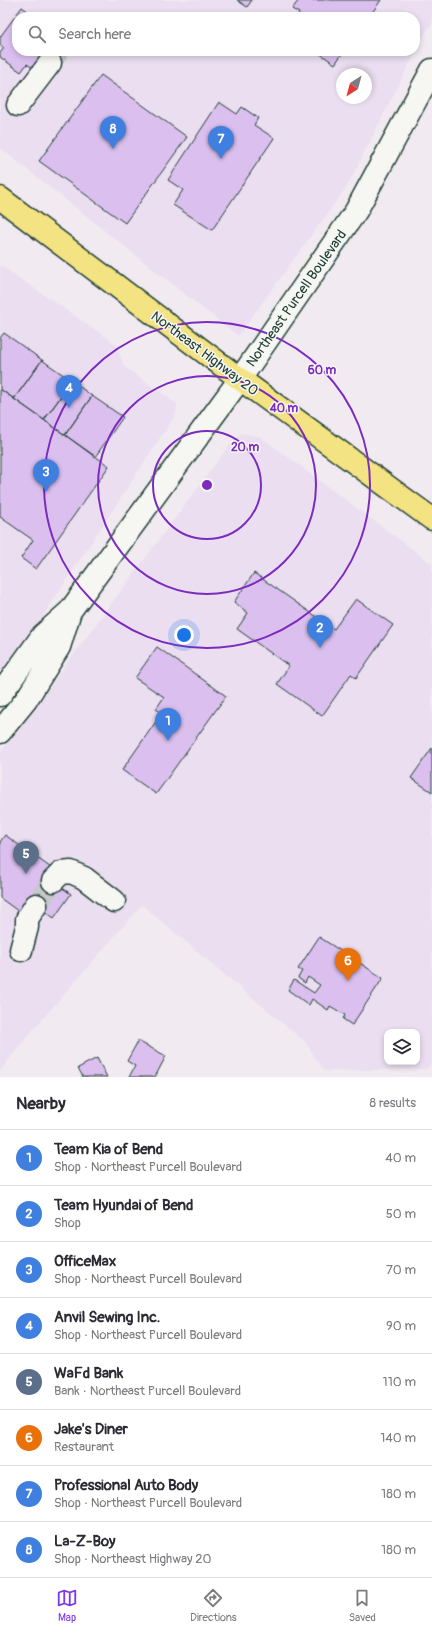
<!DOCTYPE html>
<meta charset="utf-8">
<style>
body{margin:0;font-family:Pangolin,sans-serif;background:#f7f7f7;color:#2b2b33}
.controls{position:absolute;right:12px;bottom:12px;display:grid;overflow:hidden;border-radius:8px;box-shadow:0 2px 6px #0003}
.controls button{width:36px;height:36px;display:grid;place-items:center;padding:0;border:0;border-bottom:1px solid #e1e1e2;background:#fff;color:#2b2b33;font:20px sans-serif}
.compass{position:absolute;left:336px;top:68px;width:36px;height:36px;border-radius:50%;background:#fff;box-shadow:0 2px 6px #0003;rotate:216deg}
.you{position:absolute;left:184px;top:635px;width:14px;height:14px;margin:-10px;border:3px solid #fff;border-radius:50%;background:#1a73e8;box-shadow:0 0 0 6px #1a73e833}
.badge{display:grid;place-items:center;width:26px;height:26px;border-radius:50%;background:#7c3aed;color:#fff;font-size:13px;font-weight:700}
.pin{position:absolute;translate:-50% -33px;filter:drop-shadow(0 1px 2px #0008)}
.pin::after{content:'';position:absolute;top:21px;width:14px;height:12px;background:inherit;clip-path:polygon(0 0,100% 0,50% 100%)}
.list{margin:0;padding:0;list-style:none}
h2{display:flex;justify-content:space-between;align-items:center;height:52px;margin:0;padding:0 16px;font-size:17px}
h2 small{font-size:13px;font-weight:400;color:#7c7c81}
.list li{display:grid;grid-template-columns:26px 1fr auto;gap:12px;align-items:center;box-sizing:border-box;height:56px;padding:0 16px;border-top:1px solid #e1e1e2}
.list b{display:block;font-size:15px;white-space:nowrap}
.list p{margin:0;font-size:13px;white-space:nowrap;color:#7c7c81}
.list em{font-size:13px;font-style:normal;color:#7c7c81}
.icon{flex:none;width:22px;height:22px;fill:none;stroke:currentColor;stroke-width:2;stroke-linecap:round;stroke-linejoin:round}
.map{position:relative;flex:none;width:432px;height:1077px;overflow:hidden}
.search{position:absolute;background:#fff;box-shadow:0 2px 6px #0003;left:12px;right:12px;top:12px;height:44px;display:flex;align-items:center;gap:10px;box-sizing:border-box;padding:0 14px;border-radius:16px;color:#7c7c81;font-size:15px}
.sheet{height:500px;background:#fff}
nav{display:flex;justify-content:space-around;align-items:center;box-sizing:border-box;height:56px;border-top:1px solid #e1e1e2;background:#fff;font-size:11px;color:#7c7c81}
nav a{display:grid;justify-items:center;gap:2px}
nav .on{color:#7c3aed}
.map>svg:first-child{display:block}
.built{fill:#eadef0;fill-rule:evenodd}
.building{fill:#dbc0ef;stroke:#1f3d34}
.lines{fill:none;stroke-linecap:round;stroke-linejoin:round}
.minor-tunnel{stroke:#c7c8cb;stroke-width:22;stroke-dasharray:22 11;stroke-linecap:butt}
.minor-casing{stroke:#1f3d34;stroke-width:25}
.major-casing{stroke:#1f3d34;stroke-width:25}
.minor{stroke:#f6f6f2;stroke-width:22}
.major{stroke:#f4e382;stroke-width:22}
.ring{fill:none;stroke:#7b2cbf;stroke-width:2}
.labels{text-anchor:middle;stroke-width:3;stroke-linejoin:round;paint-order:stroke}
.street-label{font-size:14px;fill:#1f3d34;stroke:#f6f6f2}
.centre{fill:#7b2cbf;stroke:#f6f6f2;stroke-width:2}
.ring-label{font-size:12px;text-anchor:middle;font-weight:bold;fill:#7b2cbf;stroke:#f6f6f2;stroke-width:3;stroke-linejoin:round;paint-order:stroke}
</style>
<div class="map">
<svg width="432" height="1077" viewBox="0 0 432 1077">
<rect width="100%" height="100%" fill="#f1ebf1"/>
<filter id="ink" filterUnits="userSpaceOnUse"><feTurbulence type="fractalNoise" baseFrequency=".025" numOctaves="2"/><feDisplacementMap in="SourceGraphic" scale="8" xChannelSelector="R" yChannelSelector="G"/><feConvolveMatrix kernelMatrix="1 2 1 2 8 2 1 2 1" color-interpolation-filters="sRGB"/></filter>
<g filter="url(#ink)">
<path class="built" d="M0 0H432V24L424 35 348 185 238 336 0 148ZM17 17H415V51H17ZM342 74H366V98H342Z
M0 265 116 344 124 366 177 404 176 414 0 681Z
M241 433 261 437 432 564V1062L426 1069 324 1071 306 1043 142 905 25 1039 0 1071V753L228 447ZM387 1032H417V1062H387Z"/>
<path class="building" d="M237 0H252L247 7Z
M299 0H381L369 17H296L299 13 292 9Z
M22 7 36 17H17V51H68L56 67 37 71 27 64 21 72 0 57V53L4 48 0 45V37Z
M316 51H344L335 64Z
M101 75 187 137 125 223 39 161Z
M219 102 237 114 242 107 258 118 254 125 274 138 212 230 173 205 183 190 168 180Z
M4 333 42 360 14 399 0 389V338Z
M42 360 72 381 44 420 14 399Z
M72 381 92 396 65 435 44 420Z
M0 389 109 466 36 569 21 558 33 540 0 517Z
M92 396 123 417 95 457 65 435Z
M254 573 334 629 356 599 393 625 356 678 351 674 322 716 277 684 289 666 237 629 248 613 234 602Z
M157 647 226 696 156 794 122 770 162 713 156 709 164 697 135 678Z
M432 748V792L411 778Z
M5 835 54 870 48 878 71 894 54 918 31 901 22 914 0 898V842Z
M319 937 383 978 352 1025 343 1019 345 1015 330 1006 328 1010 312 999 309 1005 288 990 294 980 314 993 320 985 308 977 305 983 298 978 302 971 298 969Z
M138 1041 166 1056 155 1077H129L135 1066 127 1061Z
M97 1058 107 1077H83L78 1068Z"/>
<g class="lines">
<path class="minor-tunnel" d="M50 63 58 51
M36 905 53 881"/>
<defs>
<path id="minor" d="M18 105 50 63
M0 695 43 635 70 611 240 379 356 211 432 70
M0 732 26 700 59 647 70 611
M53 881 61 873 71 872 84 878 114 901
M21 950 27 927V919L36 905"/>
<path id="major" d="M0 198 240 379 432 519"/>
</defs>
<use href="#minor" class="minor-casing"/>
<use href="#major" class="major-casing"/>
<use href="#minor" class="minor"/>
<use href="#major" class="major"/>
</g>
</g>
<g class="ring">
<circle cx="207" cy="485" r="54"/>
<circle cx="207" cy="485" r="109"/>
<circle cx="207" cy="485" r="163"/>
</g>
<g class="labels">
<g class="street-label">
<text transform="translate(296 298) rotate(-55)" y="5">Northeast Purcell Boulevard</text>
<text transform="translate(205 353) rotate(37)" y="5">Northeast Highway 20</text>
</g>
</g>
<circle cx="207" cy="485" r="6" class="centre"/>
<g class="ring-label">
<text x="322" y="374">60 m</text>
<text x="284" y="412">40 m</text>
<text x="245" y="451">20 m</text>
</g>
</svg>
<div class="controls">
<button><svg class="icon" aria-label="layers" viewBox="0 0 24 24"><path d="M12 4l9 5-9 5-9-5zM3 14l9 5 9-5"/></svg></button>
</div>
<svg class="compass" viewBox="-18 -18 36 36"><path d="M0-13l5 13h-10z" fill="#e53935"/><path d="M0 13l5-13h-10z" fill="#7c7c81"/></svg>
<div class="you"></div>
<div class="pin badge" style="left:168px;top:741px;background:#3f7fe0">1</div>
<div class="pin badge" style="left:320px;top:648px;background:#3f7fe0">2</div>
<div class="pin badge" style="left:46px;top:492px;background:#3f7fe0">3</div>
<div class="pin badge" style="left:69px;top:408px;background:#3f7fe0">4</div>
<div class="pin badge" style="left:26px;top:874px;background:#5c6f8a">5</div>
<div class="pin badge" style="left:348px;top:981px;background:#e8710a">6</div>
<div class="pin badge" style="left:221px;top:159px;background:#3f7fe0">7</div>
<div class="pin badge" style="left:113px;top:149px;background:#3f7fe0">8</div>
<div class="search"><svg class="icon" aria-label="search" viewBox="0 0 24 24"><circle cx="10" cy="10" r="6"/><path d="M15 15l6 6"/></svg>Search here</div>
</div>
<section class="sheet">
<h2>Nearby<small>8 results</small></h2>
<ul class="list">
<li><span class="badge" style="background:#3f7fe0">1</span><div><b>Team Kia of Bend</b><p>Shop · Northeast Purcell Boulevard</p></div><em>40 m</em></li>
<li><span class="badge" style="background:#3f7fe0">2</span><div><b>Team Hyundai of Bend</b><p>Shop</p></div><em>50 m</em></li>
<li><span class="badge" style="background:#3f7fe0">3</span><div><b>OfficeMax</b><p>Shop · Northeast Purcell Boulevard</p></div><em>70 m</em></li>
<li><span class="badge" style="background:#3f7fe0">4</span><div><b>Anvil Sewing Inc.</b><p>Shop · Northeast Purcell Boulevard</p></div><em>90 m</em></li>
<li><span class="badge" style="background:#5c6f8a">5</span><div><b>WaFd Bank</b><p>Bank · Northeast Purcell Boulevard</p></div><em>110 m</em></li>
<li><span class="badge" style="background:#e8710a">6</span><div><b>Jake's Diner</b><p>Restaurant</p></div><em>140 m</em></li>
<li><span class="badge" style="background:#3f7fe0">7</span><div><b>Professional Auto Body</b><p>Shop · Northeast Purcell Boulevard</p></div><em>180 m</em></li>
<li><span class="badge" style="background:#3f7fe0">8</span><div><b>La-Z-Boy</b><p>Shop · Northeast Highway 20</p></div><em>180 m</em></li>
</ul>
</section>
<nav>
<a class="on"><svg class="icon" aria-label="map" viewBox="0 0 24 24"><path d="M3 6l6-2 6 2 6-2v14l-6 2-6-2-6 2zM9 4v14M15 6v14"/></svg>Map</a>
<a><svg class="icon" aria-label="directions" viewBox="0 0 24 24"><path d="M12 3l9 9-9 9-9-9zM9 14v-3h6M13 9l2 2-2 2"/></svg>Directions</a>
<a><svg class="icon" aria-label="saved" viewBox="0 0 24 24"><path d="M7 4h10v16l-5-4-5 4z"/></svg>Saved</a>
</nav>
